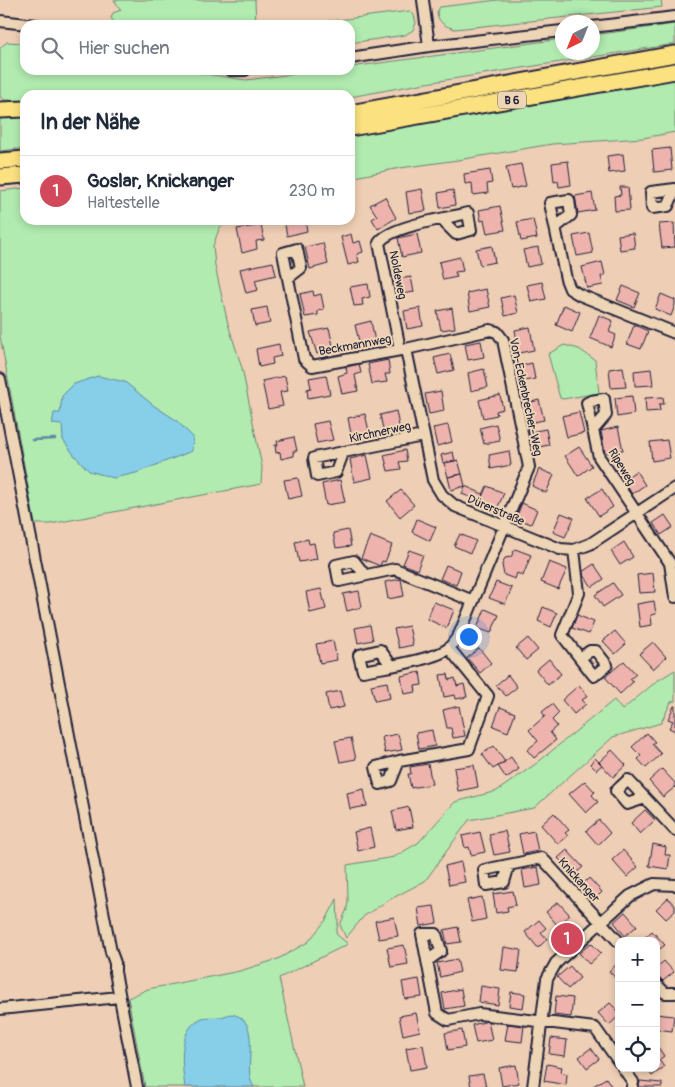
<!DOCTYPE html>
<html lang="de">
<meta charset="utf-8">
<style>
body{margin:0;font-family:Pangolin,sans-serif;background:#f2f2f3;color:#1f2937}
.controls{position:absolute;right:15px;bottom:15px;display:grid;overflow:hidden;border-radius:10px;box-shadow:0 2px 8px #0003}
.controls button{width:45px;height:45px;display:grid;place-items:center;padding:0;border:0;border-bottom:1px solid #e0e1e3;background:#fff;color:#1f2937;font:25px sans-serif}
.compass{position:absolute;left:555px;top:15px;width:45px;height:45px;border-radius:50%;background:#fff;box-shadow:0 2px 8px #0003;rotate:223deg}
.you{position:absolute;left:468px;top:636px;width:18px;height:18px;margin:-12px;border:4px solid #fff;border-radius:50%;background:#1a73e8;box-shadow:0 0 0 8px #1a73e833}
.badge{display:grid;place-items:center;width:32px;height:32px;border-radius:50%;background:#d1495b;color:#fff;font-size:16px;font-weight:700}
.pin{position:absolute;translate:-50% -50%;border:2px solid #fff;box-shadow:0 1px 5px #0006}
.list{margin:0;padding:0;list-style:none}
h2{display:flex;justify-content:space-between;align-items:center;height:65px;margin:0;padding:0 20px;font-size:21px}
h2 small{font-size:16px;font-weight:400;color:#747a83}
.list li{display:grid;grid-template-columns:32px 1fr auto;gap:15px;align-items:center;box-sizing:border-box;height:70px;padding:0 20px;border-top:1px solid #e0e1e3}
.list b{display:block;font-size:19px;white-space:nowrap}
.list p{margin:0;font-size:16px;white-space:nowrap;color:#747a83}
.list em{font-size:16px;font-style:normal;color:#747a83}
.icon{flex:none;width:28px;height:28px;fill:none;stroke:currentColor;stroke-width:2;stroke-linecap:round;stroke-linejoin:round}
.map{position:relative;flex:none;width:675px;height:1087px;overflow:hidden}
.search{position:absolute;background:#fff;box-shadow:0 2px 8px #0003;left:20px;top:20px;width:335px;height:55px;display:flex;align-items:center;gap:12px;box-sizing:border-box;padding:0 18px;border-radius:15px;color:#747a83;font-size:19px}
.panel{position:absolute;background:#fff;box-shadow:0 2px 8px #0003;left:20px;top:90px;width:335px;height:135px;border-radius:15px}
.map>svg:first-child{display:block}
.green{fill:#b1ebaf;stroke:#6a8675}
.water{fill:#87cee8;stroke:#5f89a3}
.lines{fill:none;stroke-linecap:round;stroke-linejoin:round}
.stream{stroke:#5f89a3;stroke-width:2.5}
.building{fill:#eeb3ad;stroke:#22223b}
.minor-casing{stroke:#22223b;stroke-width:14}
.highway-casing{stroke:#22223b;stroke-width:19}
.minor{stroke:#eed5b6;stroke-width:10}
.highway{stroke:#fbe180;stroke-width:15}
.labels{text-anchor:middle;stroke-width:4;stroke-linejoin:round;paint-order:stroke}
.shield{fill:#eed5b6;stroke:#5f5860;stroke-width:1}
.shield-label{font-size:11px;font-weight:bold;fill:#22223b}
.street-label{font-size:12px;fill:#22223b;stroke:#eed5b6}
</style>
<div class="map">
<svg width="675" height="1087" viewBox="0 0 675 1087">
<rect width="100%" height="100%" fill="#eeceb4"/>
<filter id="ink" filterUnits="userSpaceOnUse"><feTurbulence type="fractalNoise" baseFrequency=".02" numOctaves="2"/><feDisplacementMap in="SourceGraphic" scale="10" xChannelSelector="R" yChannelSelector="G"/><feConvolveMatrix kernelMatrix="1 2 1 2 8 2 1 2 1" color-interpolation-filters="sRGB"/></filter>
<g filter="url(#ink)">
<path class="green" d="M114 0H255L256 25H116L111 18 113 13 121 10Z
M498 0H661L662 7 455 29C445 26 438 23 437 12L440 7Z
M410 11 414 15 416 23 413 30 405 35 350 43V25H298Z
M675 24V44L420 84 350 97V95H25V101L5 100 0 97V48L7 42 25 43V70H179L246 80 325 70H350V67L562 39V52H592L593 35Z
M675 78V132L643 138 552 144 458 160 400 168 350 178V135Z
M25 115V148L0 151V118Z
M25 188V220H227L219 229 213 246 215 266 228 324 242 368 262 467 261 484 50 524H35L0 336V191Z
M564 345 579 349 595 360 599 393 563 399 560 398 548 354Z
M675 670V701L671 702 661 723 613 737 534 808 469 820 425 881 387 901 364 916 346 938 340 925 347 909 348 900 347 865 394 857 418 843 455 802 497 791 537 763 614 700 622 710 657 681Z
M337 899 338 923 336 934 348 944 279 978 303 1087H145L128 998 148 989 240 971 278 959 308 942 326 920Z"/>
<path class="water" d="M98 376 125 382 153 405 176 420 193 437 192 451 136 473 114 478 89 471 74 455 63 440 62 425 52 424 54 413H60L62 396 74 384Z
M230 1014C260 1017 247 1056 250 1076 250 1080 252 1083 254 1087H185C182 1066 177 1031 200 1019 205 1016 213 1018 219 1017 223 1017 227 1015 230 1014Z"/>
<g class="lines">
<path class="stream" d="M32 440 55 439"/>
</g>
<path class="building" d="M670 148 672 170 654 172 652 150Z
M623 154 625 171 609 173 607 156Z
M568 161 571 185 559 187 558 181 554 182 552 163Z
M521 164 526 186 511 189 506 167Z
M490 170 492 183 487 184 488 193 473 195 472 183 465 184 464 174Z
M620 187H628L630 210 615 211 614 196 621 195Z
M422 189 426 211 409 213 406 192Z
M453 190 455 205 440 208 438 193Z
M592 193 595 210 578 213 575 196Z
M385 197 396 218 378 229 372 219 377 216 370 205Z
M500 206 505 230 487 233 484 220 481 221 479 210Z
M533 219 537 238 521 241 517 222Z
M284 220H305L307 231 287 236Z
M674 223 675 247 662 248 659 224Z
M261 225 264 240 256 241 257 249 242 253 237 229Z
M589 233 593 253 577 256 573 236Z
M633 233 635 248 620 250 618 235Z
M351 234 353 243 360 241 363 252 357 254 359 262 348 265 341 237Z
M417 234 421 253 402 257 398 238Z
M323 243 328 264 310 269 305 247Z
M492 246 495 262 480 265 476 249Z
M538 247 541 264 527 267 523 250Z
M460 257 463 271 455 272 457 277 443 280 439 262Z
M273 262 276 275 255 280 258 290 246 293 240 269Z
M602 262 605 275 601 276 603 285 587 288 582 267Z
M411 277 414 292 395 295 392 280Z
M542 282 546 299 531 302 527 285Z
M368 284 370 297 362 299 363 305 354 306 350 287Z
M623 286 640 293 634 307 617 300Z
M486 289 490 307 470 311 467 293Z
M313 291 314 296 321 294 324 309 318 311V315L305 317 300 294Z
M661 294 675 300V305L671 316 655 309Z
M514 295 518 313 505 316 501 298Z
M564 305 580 312 572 332 556 325Z
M267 307 270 323 255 326 252 310Z
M420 308 423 326 407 329 404 311Z
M452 308 455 328 441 330 437 311Z
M599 315 613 321 609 332 616 335 611 347 590 338Z
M371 321 375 342 360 345 355 325Z
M634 325 648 331 641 349 627 344Z
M530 327 534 350 519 353 515 330Z
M329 328 334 350 317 354 310 332Z
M481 341 484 357 468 360 465 344Z
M279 344 281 356 272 358 273 364 259 367 256 349Z
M450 354 454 370 438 374 434 358Z
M388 360 390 374H385L387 382 372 384 368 364Z
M532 363 535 379 519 382 516 367Z
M359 364 361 373 355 375 358 391 342 394 338 376 347 373 346 367Z
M623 367 626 387 611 388 609 369Z
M484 369 488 387 471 391 468 373Z
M651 369 653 385 635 386 634 371Z
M326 375 330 394 308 398 307 389 311 388 309 378Z
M285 376 288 391 280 392 283 406 268 409 262 381Z
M441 391 444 411 429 414 425 394Z
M500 395 503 409 496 411 497 415 483 418 479 400Z
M632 396 634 414 617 417 615 398Z
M663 397 664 404H659L660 411 646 412 645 398Z
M539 400 544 420 528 423 524 404Z
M396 411 400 431 384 434 380 415Z
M579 412 584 433 567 437 562 416Z
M365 414 370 435 352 439 348 418Z
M328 421 333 440 317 443 313 424Z
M496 424 500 441 484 444 480 428Z
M448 425 452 442 437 446 433 428Z
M618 427 623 450 605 453 601 431Z
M546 429 549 445 534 448 530 432Z
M294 437 297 451H293L294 456 281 459 280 452 276 453 275 445H278L277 441Z
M667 440 670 458 652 461 650 442Z
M579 447 592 466 578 476 565 456Z
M405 450 407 461 399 462 401 469 388 471 384 455Z
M509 451 511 465 491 469 489 455Z
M453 452 455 461 443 463 441 455Z
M367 455 372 478 354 482 350 459Z
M458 460 462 474 448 477 444 463Z
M539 469 554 475 546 493 532 486Z
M636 471 645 485 632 494 623 480Z
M462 474 465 486 451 490 448 477Z
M298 478 302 496 288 499 284 480Z
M340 480 345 502 326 505 322 484Z
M465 486 483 494 480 501 462 494Z
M487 486 504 493 497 509 480 501Z
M602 489 613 507 599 516 587 498Z
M401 490 414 505 400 517 387 501Z
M522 503 537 510 531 524 516 518Z
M561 513 574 518 565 537 553 532Z
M665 515 673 527 661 535 653 523Z
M417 519 436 527 430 541 412 532Z
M348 530 351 546 336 548 333 533Z
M460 534 476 541 470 553 454 546Z
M370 536 392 545 385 562 382 561 380 566 361 558Z
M308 539 309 544 314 543 317 559 299 562 295 542Z
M624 542 633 557 620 565 611 551Z
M515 549 531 555 523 576 517 573 515 579 504 575 502 565 505 558 511 557Z
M409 550 423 555 417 570 403 564Z
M549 562 567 569 558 589 541 582Z
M594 564 604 579 592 587 582 572Z
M446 565 461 571 456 585 440 579Z
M653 573 655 592 639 593 637 575Z
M401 579 404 596 388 599 385 582Z
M496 582 512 588 505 604 489 598Z
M613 583 621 595 603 607 595 595Z
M321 589 326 609 310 613 306 592Z
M359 591 362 607 347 611 343 594Z
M654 601 656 614 651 615 652 625 640 627 637 604Z
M434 602 454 610 447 628 427 619Z
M543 607 557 613 551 627 538 621Z
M485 609 499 615 491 633 477 628Z
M577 615 594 622 589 634 572 628Z
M370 625 373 640 358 643 355 628Z
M409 626 413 645 399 648 394 629Z
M615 631 626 644 615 654 603 641Z
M528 638 538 650 526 660 516 648Z
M333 641 337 660 320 663 316 644Z
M653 642 666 657 653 669 639 654Z
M479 648 491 663 480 673 467 658Z
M549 659 561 674 548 685 536 670Z
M624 661 636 674 630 679 633 682 620 694 605 677Z
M420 672 422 685 415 686 416 692 404 694 401 676Z
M448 674 449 680 455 678 457 686 464 684 467 697 456 699 455 695 444 697 440 675Z
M508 675 517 687 506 696 496 685Z
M387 682 390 698 375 701 371 685Z
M579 685 588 696 582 700 586 704 574 714 562 700Z
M340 691 344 707 329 710 326 694Z
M552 704 559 713 552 720 557 726 550 732 556 740 534 758 527 750 538 741 529 730 545 716 542 712Z
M459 706 465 736 453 738 451 728H447L443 710Z
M674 706H675V731L669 728 673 721 668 719Z
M500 707 515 713 508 732 493 726Z
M432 730 435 746 419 749 416 733Z
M647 733 655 742 652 744 661 754 646 768 638 759 641 756 632 747Z
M398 734 402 750 385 753 382 737Z
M351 738 356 759 340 762 335 741Z
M494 746 505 762 493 769 482 754Z
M612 750 626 765 613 777 599 762Z
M511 757 519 769 506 778 498 766Z
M595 758 602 765 596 770 590 764Z
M428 764 432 784 411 788 408 774H411L410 767Z
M474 765 478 787 458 791 454 768Z
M662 769 675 783V787L663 797 649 781Z
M585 781 595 792 592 795 598 802 586 813 569 794Z
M364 789 367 806 350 809 347 793Z
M409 807 413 827 396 830 392 811Z
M645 810 655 820 640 834 631 823Z
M554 813 569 830 565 833 568 836 558 844 541 825Z
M599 820 610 833 598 845 586 831Z
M370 828 374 847 358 851 354 832Z
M505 831 510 852 494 855 489 834Z
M534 831 538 851 523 854 519 834Z
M480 832 485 852 471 855 469 847 465 848 462 836Z
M653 844 666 847 665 855H670L668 869 649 866Z
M567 850 583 867 574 875 558 858Z
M623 850 638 867 627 877 612 860Z
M461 862 465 882 449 885 445 866Z
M538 867 541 885 525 888 522 870Z
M589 878 602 892 593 901 580 887Z
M513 891 516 905 507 907 508 911 496 913 493 894Z
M482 897 486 919 472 922 467 900Z
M668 898 675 906V911L666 919 656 909Z
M558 902 570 915 558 926 546 912Z
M434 906 437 923 421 926 418 908Z
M625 912 637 926 625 936 614 922Z
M394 917 398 936 379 939 375 921Z
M539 920 546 928 541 932 547 939 538 948 525 932Z
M458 927 461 942 447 944 444 930Z
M652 931 665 945 656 952V941H641Z
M591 943 601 953 589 964 579 953Z
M404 945 408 964 391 967 387 948Z
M504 947 521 950 518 972 501 970Z
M457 959 460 972 440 977 437 963Z
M664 961 674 972 663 981 656 974V968Z
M619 962V981H618L609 971Z
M570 966 580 978 568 989 557 977Z
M419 979 422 997 405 999 402 982Z
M481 986 500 989 498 1005 479 1002Z
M461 989 464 1006 445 1009 442 993Z
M511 992 525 994 523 1008 509 1006Z
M556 996 573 998 571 1017 554 1015Z
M610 1003 619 1012V1016L609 1025 598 1013Z
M416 1013 420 1031 403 1035 399 1016Z
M656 1014 674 1016 672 1031 656 1029Z
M488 1021 492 1040 476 1043 472 1025Z
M508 1024 524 1026 522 1042 505 1040Z
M462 1030 465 1047 448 1050 445 1033Z
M551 1038 567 1040 565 1056 549 1054Z
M423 1045 427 1067 410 1070 406 1048Z
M658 1047 664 1056 659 1060 664 1067 652 1076 646 1068H656V1048Z
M591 1048 599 1059 587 1068 579 1057Z
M547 1064 562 1067 561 1072 567 1074 566 1085 544 1081Z
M516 1065 519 1083 502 1086 499 1068Z
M483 1074 486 1087H471L469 1076Z
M606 1078 612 1087H594L593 1086Z
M640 1081 662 1083V1087H639Z"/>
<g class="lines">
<defs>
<path id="minor" d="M423 0 429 46
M0 21 36 25
M592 27 675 17
M350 58 429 46 562 31
M231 70H245
M675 189 651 192 652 208 668 206 675 190
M556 227 571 215 569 200 550 203 566 279 570 289 580 295 675 333
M288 278 301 268 297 249 283 253 304 359 312 366 406 349 490 330 497 332 503 340 529 467 459 635C456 639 453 644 449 648 435 660 383 667 363 671L359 655 380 650 391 665
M400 349 379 243C389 226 449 218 468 213L471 230 456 234 442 220
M406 349 433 480 442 495 455 506 560 549 574 550 590 544 675 488
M0 379 111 952 115 963V972L137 1087
M594 429 606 415 604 399 591 401 587 403 599 457 670 563 675 597
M343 453 336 472 317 476 314 458 423 436
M574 550 579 593 562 635 594 676 607 665 596 651H590L580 658
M365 575 354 561 336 565 339 581 395 569 473 601
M399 761 391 781 380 784 376 767 399 761 469 749 488 696 449 648
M645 798 627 804 616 791 628 780 675 830
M509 865 504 882 486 885 484 870 542 858 619 942
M427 961 441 951 436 934H422L437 1013 448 1020 479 1014 595 1028 619 1062
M656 984 665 993H675
M0 1009 119 997
M623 1068 633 1082 632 1087
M533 1087 547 979 556 963 630 896 654 884 675 885"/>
<path id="highway" d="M0 110 25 109
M350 113 675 54
M350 128 675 71
M0 161 25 159
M0 177 25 175"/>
</defs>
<use href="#minor" class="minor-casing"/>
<use href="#highway" class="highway-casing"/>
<use href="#minor" class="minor"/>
<use href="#highway" class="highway"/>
</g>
</g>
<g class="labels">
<rect class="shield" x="498" y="91.5" width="28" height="17" rx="4"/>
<g class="shield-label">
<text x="512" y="104">B 6</text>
</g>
<g class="street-label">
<text transform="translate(398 275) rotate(79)" y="4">Noldeweg</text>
<text transform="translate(355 345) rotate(-10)" y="4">Beckmannweg</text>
<text transform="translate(526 397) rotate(78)" y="4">Von-Eckenbrecher-Weg</text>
<text transform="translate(380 432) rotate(-12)" y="4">Kirchnerweg</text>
<text transform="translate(622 467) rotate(59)" y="4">Ripeweg</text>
<text transform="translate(496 510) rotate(23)" y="4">Dürerstraße</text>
<text transform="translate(579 880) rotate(48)" y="4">Knickanger</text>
</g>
</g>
</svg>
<div class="controls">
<button>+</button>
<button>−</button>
<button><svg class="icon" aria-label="locate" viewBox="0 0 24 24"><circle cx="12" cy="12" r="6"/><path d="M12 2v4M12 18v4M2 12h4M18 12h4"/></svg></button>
</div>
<svg class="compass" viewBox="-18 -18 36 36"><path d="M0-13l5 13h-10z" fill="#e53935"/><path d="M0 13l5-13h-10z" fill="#747a83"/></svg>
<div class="you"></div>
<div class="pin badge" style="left:567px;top:939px">1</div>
<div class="search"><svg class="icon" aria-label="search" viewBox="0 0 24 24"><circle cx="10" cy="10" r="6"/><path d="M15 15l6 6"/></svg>Hier suchen</div>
<section class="panel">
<h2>In der Nähe<small></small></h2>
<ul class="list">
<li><span class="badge">1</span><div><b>Goslar, Knickanger</b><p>Haltestelle</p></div><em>230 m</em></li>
</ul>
</section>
</div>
